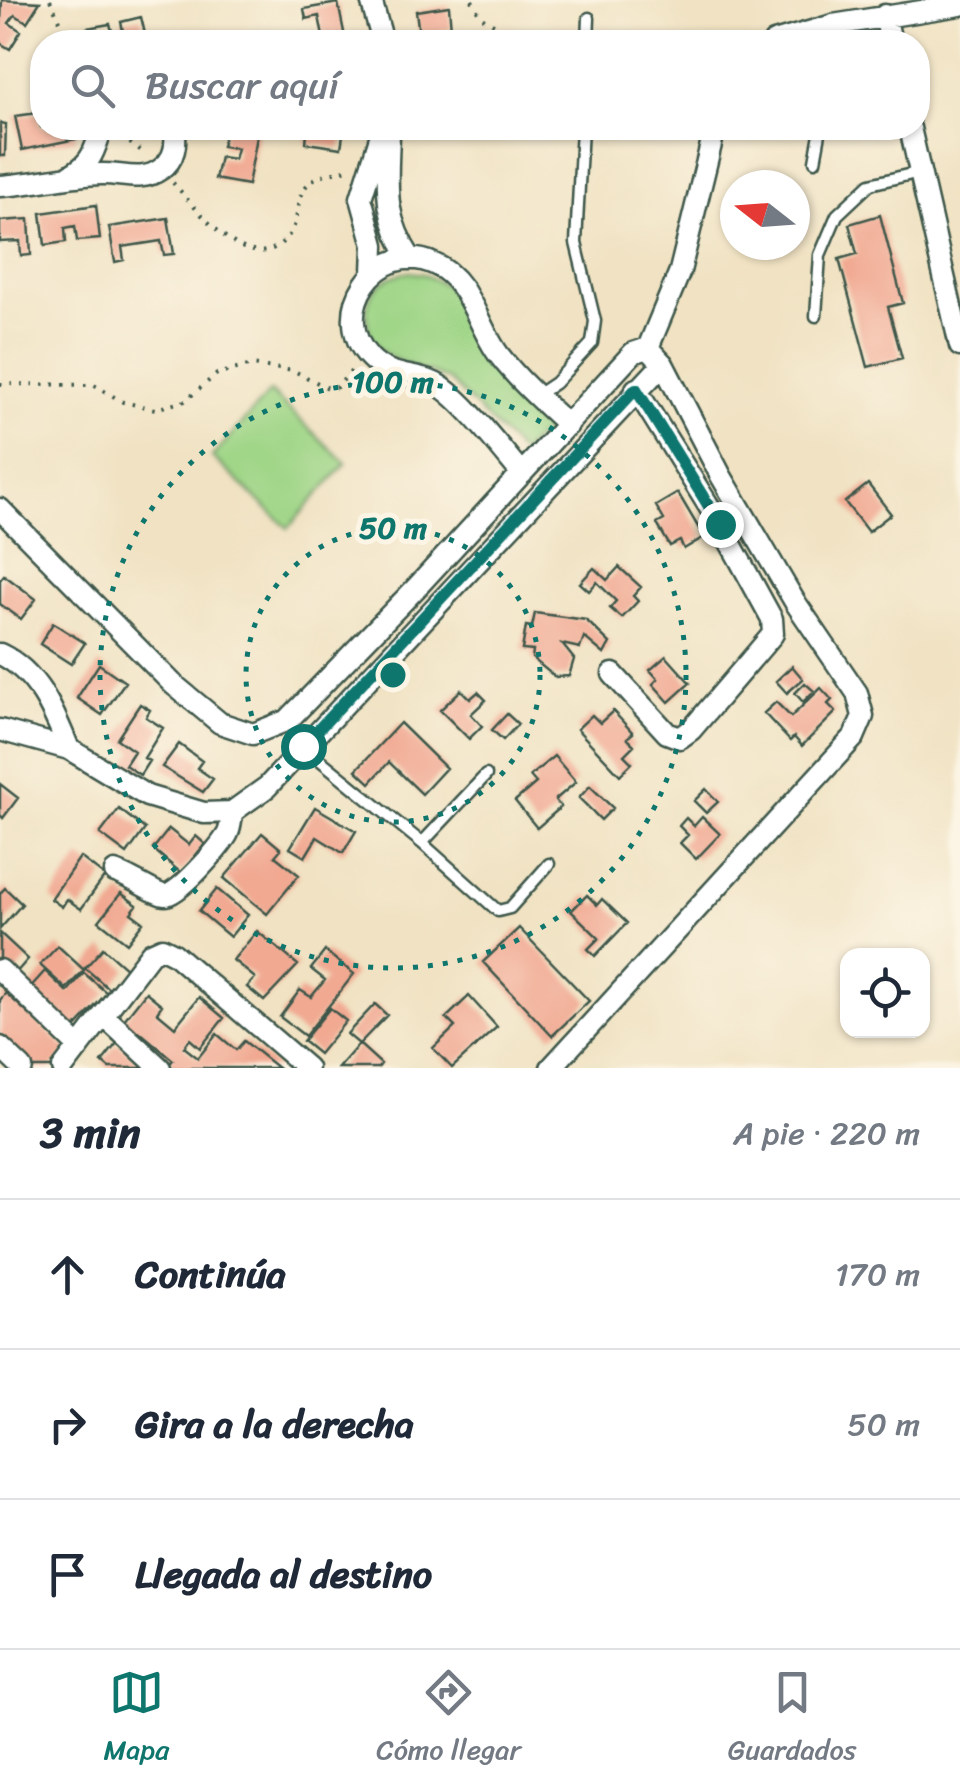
<!DOCTYPE html>
<html lang="es">
<meta charset="utf-8">
<style>
body{margin:0;font-family:Sriracha,sans-serif;background:#f6f6f7;color:#1f2937}
.controls{position:absolute;right:30px;bottom:30px;display:grid;overflow:hidden;border-radius:20px;box-shadow:0 2px 8px #0004}
.controls button{width:90px;height:90px;display:grid;place-items:center;padding:0;border:0;border-bottom:2px solid #e0e1e3;background:#fff;color:#1f2937;font:50px sans-serif}
.compass{position:absolute;left:720px;top:170px;width:90px;height:90px;border-radius:50%;background:#fff;box-shadow:0 2px 8px #0004;rotate:287deg}
.stop{position:absolute;width:30px;height:30px;margin:-22px;border:8px solid #0f766e;border-radius:50%;background:#fff}
.stop.end{background:#0f766e;border-color:#fff;box-shadow:0 2px 10px #0008}
.list{margin:0;padding:0;list-style:none}
h2{display:flex;justify-content:space-between;align-items:center;height:130px;margin:0;padding:0 40px;font-size:42px}
h2 small{font-size:32px;font-weight:400;color:#747a83}
.list li{display:grid;grid-template-columns:65px 1fr auto;gap:30px;align-items:center;box-sizing:border-box;height:150px;padding:0 40px;border-top:2px solid #e0e1e3}
.list b{display:block;font-size:38px;white-space:nowrap}
.list em{font-size:32px;font-style:normal;color:#747a83}
.icon{flex:none;width:55px;height:55px;fill:none;stroke:currentColor;stroke-width:2;stroke-linecap:round;stroke-linejoin:round}
.map{position:relative;flex:none;width:960px;height:1068px;overflow:hidden}
.search{position:absolute;background:#fff;box-shadow:0 2px 8px #0004;left:30px;right:30px;top:30px;height:110px;display:flex;align-items:center;gap:25px;box-sizing:border-box;padding:0 35px;border-radius:40px;color:#747a83;font-size:38px}
.sheet{height:580px;background:#fff}
nav{display:flex;justify-content:space-around;align-items:center;box-sizing:border-box;height:140px;border-top:2px solid #e0e1e3;background:#fff;font-size:28px;color:#747a83}
nav a{display:grid;justify-items:center;gap:5px}
nav .on{color:#0f766e}
.map>svg:first-child{display:block}
.green{fill:#a0d688;stroke:#608a5e;stroke-width:2.5}
.building{fill:#f1a992}
.lines{fill:none;stroke-linecap:round;stroke-linejoin:round}
.service-casing{stroke:#3e5649;stroke-width:15}
.minor-casing{stroke:#3e5649;stroke-width:25}
.path{stroke:#3e5649;stroke-width:4;stroke-dasharray:2.5 8;stroke-linecap:butt}
.service{stroke:#fff;stroke-width:10}
.minor{stroke:#fff;stroke-width:20}
.route{stroke:#0f766e;stroke-width:12}
.ring{fill:none;stroke:#0f766e;stroke-width:5;stroke-dasharray:5 10}
.centre{fill:#0f766e;stroke:#fcf5e5;stroke-width:5}
.ring-label{font-size:30px;text-anchor:middle;font-weight:bold;fill:#0f766e;stroke:#fcf5e5;stroke-width:10;stroke-linejoin:round;paint-order:stroke}
</style>
<div class="map">
<svg width="960" height="1068" viewBox="0 0 960 1068">
<rect width="100%" height="100%" fill="#fcf5e5"/>
<filter id="ink" filterUnits="userSpaceOnUse"><feTurbulence type="fractalNoise" baseFrequency=".01" numOctaves="2"/><feDisplacementMap in="SourceGraphic" scale="20" xChannelSelector="R" yChannelSelector="G"/><feConvolveMatrix kernelMatrix="1 2 1 2 8 2 1 2 1" color-interpolation-filters="sRGB"/></filter>
<filter id="wash" filterUnits="userSpaceOnUse"><feTurbulence type="fractalNoise" baseFrequency=".0048" numOctaves="4" result="noise"/><feDisplacementMap in="SourceGraphic" scale="40" xChannelSelector="R" yChannelSelector="G"/><feGaussianBlur stdDeviation="2.25" result="paint"/><feColorMatrix in="noise" values="0 0 0 0 0 0 0 0 0 0 0 0 0 0 0 0 0 1.4 0 .05"/><feComposite in="paint" operator="in"/></filter>
<g filter="url(#wash)">
<rect width="100%" height="100%" fill="#f0e2c2"/>
<path class="green" d="M410 272 423 274 446 286 459 303 480 348 552 424 521 453 450 381C421 365 376 365 368 326 366 316 366 305 371 295 380 280 394 274 410 272Z
M270 392 346 463 288 528 212 457Z"/>
<g id="blocks">
<path class="building" d="M2 0 40 2 27 22 15 15 9 23 21 31 10 49 0 43Z
M338 3 346 42H324L319 16 306 19 304 9Z
M449 6 451 29 437 32 438 42H420L416 11Z
M141 17 147 42H91L87 28 110 24 114 38 124 36 121 22Z
M38 113 41 127 74 128 76 139 22 150 15 116Z
M0 123 6 124 5 156H0Z
M226 128 258 131 248 185 215 179 220 157 234 159 237 148 222 146Z
M323 128H344L341 148 306 143 307 132 322 134Z
M96 205 100 239 77 241 75 226 65 228 66 242 45 245 41 213Z
M880 215 903 303 888 307 902 358 868 367 839 259 857 254 849 224Z
M168 218 174 254 164 255 161 241 122 247 124 260 115 262 109 227Z
M29 219 31 255 21 256 20 241 0 242V221Z
M868 484 891 514 868 532 845 502Z
M678 493 704 537 684 549 680 541 670 546 657 524 664 520 656 506Z
M619 567 641 587 633 596 638 601 622 618 610 608 616 601 597 582 589 591 580 583 594 568 607 580Z
M4 575 36 599 21 619 0 604V580Z
M535 613 586 620 610 643 604 654 584 637 580 648 562 644 574 659 569 676 555 677 532 658 533 651 522 650 526 626 532 627Z
M53 623 85 643 71 664 40 644Z
M666 656 690 683 669 702 653 684 658 679 650 670Z
M99 664 125 682 102 715 77 698Z
M792 666 803 679 787 693 776 681Z
M805 683 814 691 803 702 795 693Z
M821 688 832 700 828 704 836 712 802 746 794 737 790 741 764 713 776 702 791 717Z
M461 690 470 699 478 692 486 700 471 714 482 726 469 739 440 710Z
M140 704 150 710 146 717 163 728 144 758 149 761 140 775 125 765 134 751 117 739Z
M613 711 633 733 627 738 634 745 624 755 632 763 620 775 577 729 592 715 600 723Z
M507 714 518 724 503 740 492 730Z
M400 723 446 768 422 794 389 762 370 783 356 770Z
M179 744 202 761 197 768 213 779 203 792 162 767Z
M554 756 576 782 555 800 561 807 537 828 515 801 536 783 530 776Z
M0 784 18 798 3 818 0 815Z
M590 786 613 808 601 820 579 798Z
M706 789 718 802 706 813 694 801Z
M315 807 356 831 343 853 317 837 305 857 290 848Z
M119 809 145 829 127 854 100 834Z
M702 817 720 834 696 859 680 843 688 835 679 826 686 818 694 826Z
M169 829 189 845 196 836 205 844 181 873 153 849Z
M262 833 281 849 275 856 299 875 267 914 224 878Z
M80 857 105 876 81 909 67 899 62 907 51 899Z
M5 888 22 904 0 929V893Z
M217 889 248 915 230 937 199 911Z
M121 893 137 905 131 913 143 922 127 943 99 921Z
M587 895 597 905 602 899 627 923 595 956 588 949 599 938 571 911Z
M519 928 589 1001 552 1036 483 962Z
M257 931 298 965 264 1001 247 987 255 978 233 960Z
M0 933 28 959 15 974 0 960Z
M58 946 84 970 66 989 40 965Z
M103 948 127 969 109 989 85 968Z
M325 951 354 974 305 1036 280 1017 300 990 311 997 325 980 311 969Z
M45 971 67 992 84 973 107 993 72 1031 28 990Z
M146 992 162 1005 157 1012 175 1027 199 997 224 1018 200 1048 190 1039 184 1047 198 1058 217 1034 236 1050 244 1041 278 1068H166L173 1060 140 1032 135 1038 120 1025Z
M6 993 68 1050 51 1068H29L0 1041V1000Z
M469 996 497 1027 452 1068 433 1048 455 1027 446 1018Z
M375 1004 387 1015 359 1044 347 1034Z
M330 1008 346 1021 319 1054 303 1041Z
M117 1043 147 1068H109L102 1062Z
M359 1044 381 1064 378 1068H338Z"/>
</g>
</g>
<g filter="url(#ink)">
<use href="#blocks" fill-opacity="0" stroke="#3e5649" stroke-width="2.5"/>
<g class="lines">
<defs>
<path id="service" d="M588 42 589 18
M815 161 821 128
M816 316 820 255 837 215 870 184 920 172
M537 395 555 383 592 343 595 321 576 243 582 128
M303 746 422 843 498 911 510 908 549 864
M422 843 486 775"/>
<path id="minor" d="M371 0 383 42
M885 15 891 42
M774 42 833 25 960 5
M910 128 960 346
M389 132C388 182 381 214 411 259
M70 175C93 163 94 150 102 128
M0 186C34 184 67 175 101 174 121 173 142 183 161 169 175 160 177 143 174 128
M373 273 374 245 361 198 383 128
M522 474C504 453 457 391 432 382 410 374 387 376 370 358 327 314 377 238 434 264 470 279 477 326 499 355 519 381 544 403 568 425
M0 509 173 684 220 723 253 734 288 720 416 588 633 353 648 348 680 271 715 128
M0 654C38 672 54 712 69 749
M613 674 667 733 680 738 691 730 773 634 772 619 720 524 636 389
M0 730 69 749 147 796 204 813 232 812 267 787 663 364
M115 872C129 876 157 895 165 895 178 896 219 848 227 835 231 828 231 820 232 812
M0 970 79 1047
M103 1015 160 1068
M0 1047 22 1068
M63 1068 151 953 162 948 174 954 307 1068
M551 1068 854 737 863 716 857 693 795 602 721 476 663 364 648 348"/>
</defs>
<use href="#service" class="service-casing"/>
<use href="#minor" class="minor-casing"/>
<path class="path" d="M50 0 70 42
M472 0 480 16 510 34
M121 137 146 154
M173 183C198 209 251 285 289 235 301 220 294 199 307 185 318 173 335 172 350 169
M0 384 94 385 123 402 155 409 185 401 217 374 252 365 294 371 330 389 337 387 353 369"/>
<use href="#service" class="service"/>
<use href="#minor" class="minor"/>
</g>
</g>
<g class="lines" filter="url(#ink)">
<path class="route" d="M303 746 636 389 720 524"/>
</g>
<g class="ring">
<circle cx="393" cy="675" r="147"/>
<circle cx="393" cy="675" r="293"/>
</g>
<circle cx="393" cy="675" r="15" class="centre"/>
<g class="ring-label">
<text x="393" y="392">100 m</text>
<text x="393" y="538">50 m</text>
</g>
</svg>
<div class="controls">
<button><svg class="icon" aria-label="locate" viewBox="0 0 24 24"><circle cx="12" cy="12" r="6"/><path d="M12 2v4M12 18v4M2 12h4M18 12h4"/></svg></button>
</div>
<svg class="compass" viewBox="-18 -18 36 36"><path d="M0-13l5 13h-10z" fill="#e53935"/><path d="M0 13l5-13h-10z" fill="#747a83"/></svg>
<div class="stop" style="left:303px;top:746px"></div>
<div class="stop end" style="left:720px;top:524px"></div>
<div class="search"><svg class="icon" aria-label="search" viewBox="0 0 24 24"><circle cx="10" cy="10" r="6"/><path d="M15 15l6 6"/></svg>Buscar aquí</div>
</div>
<section class="sheet">
<h2>3 min<small>A pie · 220 m</small></h2>
<ul class="list">
<li><svg class="icon" aria-label="ahead" viewBox="0 0 24 24"><path d="M12 20V5M6 11l6-6 6 6"/></svg><div><b>Continúa</b></div><em>170 m</em></li>
<li><svg class="icon" aria-label="right" viewBox="0 0 24 24"><path d="M7 20v-9h11M14 6l5 5-5 5"/></svg><div><b>Gira a la derecha</b></div><em>50 m</em></li>
<li><svg class="icon" aria-label="arrive" viewBox="0 0 24 24"><path d="M6 21V4h12l-3 4 3 4H6"/></svg><div><b>Llegada al destino</b></div></li>
</ul>
</section>
<nav>
<a class="on"><svg class="icon" aria-label="map" viewBox="0 0 24 24"><path d="M3 6l6-2 6 2 6-2v14l-6 2-6-2-6 2zM9 4v14M15 6v14"/></svg>Mapa</a>
<a><svg class="icon" aria-label="directions" viewBox="0 0 24 24"><path d="M12 3l9 9-9 9-9-9zM9 14v-3h6M13 9l2 2-2 2"/></svg>Cómo llegar</a>
<a><svg class="icon" aria-label="saved" viewBox="0 0 24 24"><path d="M7 4h10v16l-5-4-5 4z"/></svg>Guardados</a>
</nav>
